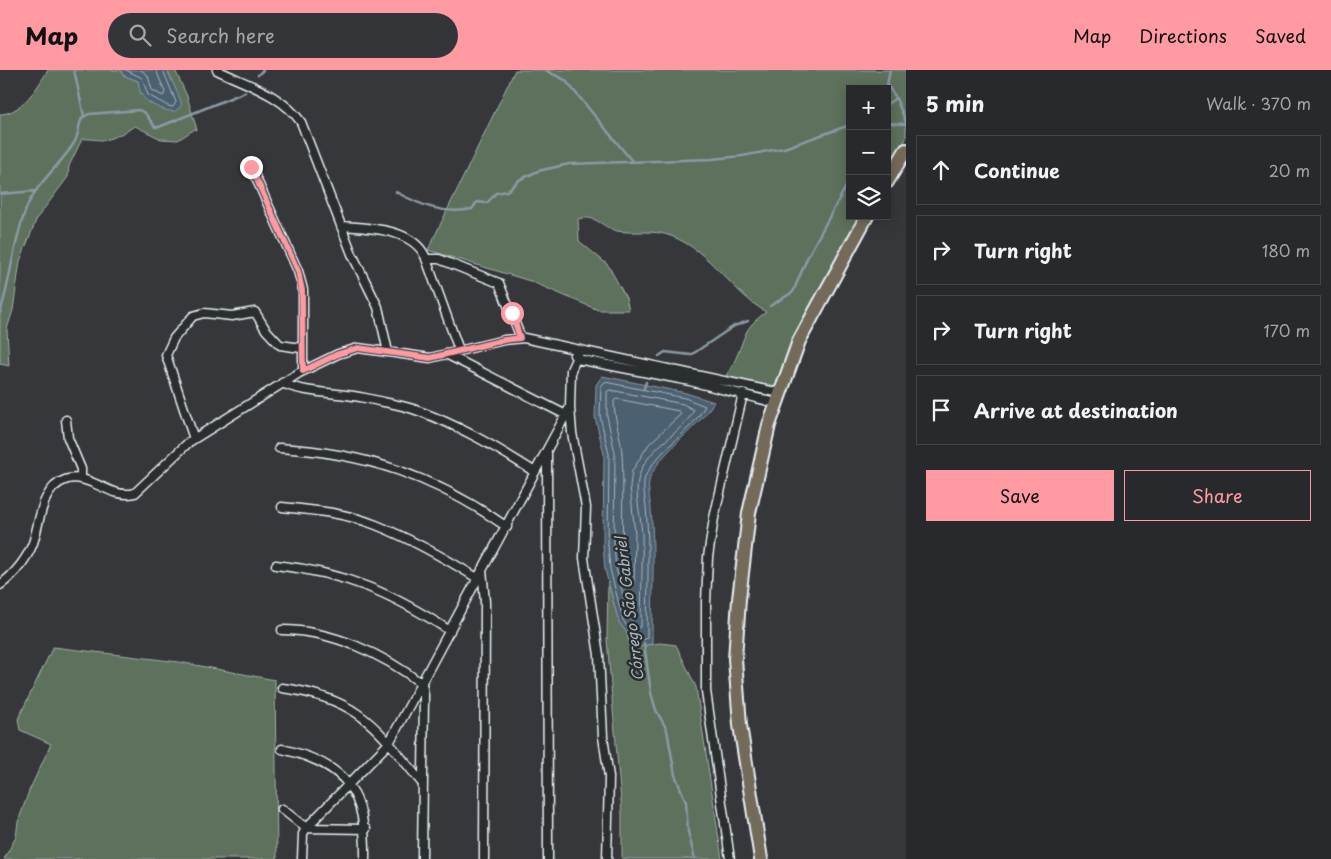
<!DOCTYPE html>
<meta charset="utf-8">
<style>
body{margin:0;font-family:"Playpen Sans",sans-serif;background:#343538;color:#f1f3f6}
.controls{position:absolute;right:15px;top:15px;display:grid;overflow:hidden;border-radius:0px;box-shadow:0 2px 12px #0003}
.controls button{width:45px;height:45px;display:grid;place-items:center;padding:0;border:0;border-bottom:1px solid #444548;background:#28292c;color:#f1f3f6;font:25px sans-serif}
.stop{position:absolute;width:15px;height:15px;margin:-11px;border:4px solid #ff9aa2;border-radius:50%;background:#fff}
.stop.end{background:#ff9aa2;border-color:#fff;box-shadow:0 1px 5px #0008}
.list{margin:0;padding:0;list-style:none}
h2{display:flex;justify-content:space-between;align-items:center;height:65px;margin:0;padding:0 20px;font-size:21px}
h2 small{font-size:16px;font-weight:400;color:#a5a6a9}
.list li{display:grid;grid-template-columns:32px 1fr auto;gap:15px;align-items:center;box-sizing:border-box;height:70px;margin:0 10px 10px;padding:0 10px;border:1px solid #444548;border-radius:0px}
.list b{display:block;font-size:19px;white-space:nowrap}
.list em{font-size:16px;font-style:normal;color:#a5a6a9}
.actions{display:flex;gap:10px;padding:15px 20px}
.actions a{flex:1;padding:11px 0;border:1px solid #ff9aa2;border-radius:0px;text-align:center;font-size:18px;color:#ff9aa2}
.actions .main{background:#ff9aa2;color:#111}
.icon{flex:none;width:28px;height:28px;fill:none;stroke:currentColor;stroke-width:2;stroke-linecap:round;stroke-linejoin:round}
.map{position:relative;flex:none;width:906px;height:789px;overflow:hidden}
header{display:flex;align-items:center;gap:30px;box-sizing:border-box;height:70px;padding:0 25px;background:#ff9aa2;color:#111}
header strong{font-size:24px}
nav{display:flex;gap:28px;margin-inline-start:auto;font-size:18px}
.search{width:350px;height:45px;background:#343538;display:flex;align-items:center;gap:12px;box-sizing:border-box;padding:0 18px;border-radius:28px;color:#a5a6a9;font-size:19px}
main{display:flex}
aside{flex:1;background:#28292c}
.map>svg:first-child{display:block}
.green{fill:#5d715b;stroke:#a2b1aa}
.water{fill:#4c606f;stroke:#8a9aa6}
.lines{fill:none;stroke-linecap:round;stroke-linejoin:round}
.shore{stroke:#aab7c1;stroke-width:1}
.stream{stroke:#8a9aa6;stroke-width:2.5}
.minor-casing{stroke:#e8f1f8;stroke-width:11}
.primary-casing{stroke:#e8f1f8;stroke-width:16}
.minor{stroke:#2a2d2e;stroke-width:8}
.primary{stroke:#736b5a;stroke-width:12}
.route{stroke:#ff9aa2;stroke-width:6}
.labels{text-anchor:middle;stroke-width:5;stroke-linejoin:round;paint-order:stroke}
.water-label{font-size:15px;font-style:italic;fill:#aab7c1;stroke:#2a2d2e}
</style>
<header>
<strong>Map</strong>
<div class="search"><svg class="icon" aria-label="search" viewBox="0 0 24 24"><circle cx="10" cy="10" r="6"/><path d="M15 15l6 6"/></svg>Search here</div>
<nav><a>Map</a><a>Directions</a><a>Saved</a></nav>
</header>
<main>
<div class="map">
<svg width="906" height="789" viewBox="0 0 906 789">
<rect width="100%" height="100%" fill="#36373a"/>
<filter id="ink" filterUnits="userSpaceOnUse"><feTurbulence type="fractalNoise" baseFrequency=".02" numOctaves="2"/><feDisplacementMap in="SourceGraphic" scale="10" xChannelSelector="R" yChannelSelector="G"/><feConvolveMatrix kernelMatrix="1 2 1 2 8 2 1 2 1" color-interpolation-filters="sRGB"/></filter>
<g filter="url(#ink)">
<path class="green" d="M48 0H121L123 5 138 11 141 24 178 25 167 0H175L187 26 197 60 195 59 178 70 161 69 135 56C124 62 114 69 102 70 94 70 89 68 82 69L69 96 68 107 37 148 20 191 13 240 7 259 9 296 0 294V44C21 44 38 17 48 0Z
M515 0H906V69L887 101V19H850V146H861L797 263 776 317 726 306C729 300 734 294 736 288 747 263 743 259 766 242 730 221 711 181 671 166 653 159 635 164 617 161 601 157 596 144 578 149L579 171 608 195 626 228 629 240H598L530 211 428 180Z
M608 512 619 552 627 563 630 578 660 573 676 575 696 617 722 789H622V743L607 570Z
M53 577 179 592 275 610 277 789H4L16 767 18 752 29 721 51 674 20 660 18 649Z"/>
<path class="water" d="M121 0H167L181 31V36L176 41C167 43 144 33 141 23 139 20 139 15 138 11L123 5Z
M602 306 686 323 714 332C697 360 666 376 651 405 646 415 650 429 651 439 655 484 652 529 652 574L630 578 627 563 619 552 605 500 603 475 604 384 595 347 596 315Z"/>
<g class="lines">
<path class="shore" d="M126 0 142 8 148 25 168 36 173 37 176 32 163 0
M141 0 148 6 152 20 163 26 165 22 156 0
M605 312 685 328 705 336C691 363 662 376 647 403 641 412 645 426 646 437 650 480 647 524 647 568L636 572 623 550 610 499 608 475 609 384 600 346 601 317Z
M610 320 683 334 694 340C682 364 650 375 640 403 633 421 641 445 642 464 643 494 641 525 641 556L638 558 629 547 616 498 614 475 615 383 607 346V322Z
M617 329 679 341 681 344 649 374 632 401 630 416 635 464 634 516 631 518 629 516C618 473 625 429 622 384 621 366 614 349 614 331Z"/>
<path class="stream" d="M74 0 84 46
M546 0C553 6 559 5 566 11L632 91
M890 0 887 15 895 26 906 52
M258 5 263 0
M887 34 896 28
M887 53 906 54
M396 122C420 135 444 145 472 139L477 132 487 133 496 123 507 121 519 110 538 101 569 94 712 89 742 86 784 78 850 55
M0 124 36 121
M770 236 793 222 808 186 850 109
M0 243C11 209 13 173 26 139 36 113 60 96 74 73 79 65 78 56 82 48L89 44 139 40 145 43 155 57H159L245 22
M659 286 665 282 691 285 734 256 748 251
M644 318 646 312
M644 573 651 623 656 640 667 660 675 705 686 732 688 762 695 789"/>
<defs>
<path id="minor" d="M251 97 298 201 303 220V301
M341 156C369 158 411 158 425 186L459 280
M426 189H439L499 213 521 268
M580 280 571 300 570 337 572 363 586 437 584 488 599 585 603 667 609 707 607 789
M388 282 430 288 504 270 524 268 780 323
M446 284 564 344
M574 285 577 289 690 311 776 333
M282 313C307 324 338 322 365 328 381 332 398 334 413 339 457 354 496 377 535 402
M66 350 68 368 81 399V409
M194 369 166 285 174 268 193 246 204 243 232 246 255 242 266 260 280 275 301 278
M279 378C367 383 435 407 507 457
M547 383 548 789
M282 437C313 440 346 443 376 455 411 469 445 488 477 508
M276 495C346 503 392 523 450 561
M482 499 485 532 484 789
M0 515C14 505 27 489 33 473 40 452 41 418 65 410 89 401 110 430 135 423L189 372 299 303 338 284 358 278 388 282 378 237 352 184 301 52C281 24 247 15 217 0
M282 560C331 560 383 584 422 614L424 625 422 789
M282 618C359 628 376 657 422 713
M282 679C348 695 366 722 365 789
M282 739 306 758 366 759
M302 789 303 764 306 758 389 673 570 337
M730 789 706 621V532L708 487 714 448 743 324"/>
<path id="primary" d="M887 112 906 80
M761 789 740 655 735 589 739 529 749 443 769 355 799 271 867 146"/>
</defs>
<use href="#minor" class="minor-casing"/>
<use href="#primary" class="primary-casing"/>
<use href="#minor" class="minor"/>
<use href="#primary" class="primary"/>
</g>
</g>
<g class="lines" filter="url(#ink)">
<path class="route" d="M251 97 298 201 302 220 303 301 338 284 358 278 430 288 504 270 520 268 512 243"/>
</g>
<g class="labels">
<g class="water-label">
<text transform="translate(630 539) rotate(-97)" y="5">Córrego São Gabriel</text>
</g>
</g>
</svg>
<div class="controls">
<button>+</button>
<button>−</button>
<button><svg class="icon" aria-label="layers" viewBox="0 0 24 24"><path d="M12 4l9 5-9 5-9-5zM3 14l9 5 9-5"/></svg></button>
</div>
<div class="stop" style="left:512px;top:243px"></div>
<div class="stop end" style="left:251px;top:97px"></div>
</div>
<aside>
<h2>5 min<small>Walk · 370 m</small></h2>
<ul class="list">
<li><svg class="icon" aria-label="ahead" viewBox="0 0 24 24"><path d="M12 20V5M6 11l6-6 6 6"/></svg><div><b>Continue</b></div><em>20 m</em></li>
<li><svg class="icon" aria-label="right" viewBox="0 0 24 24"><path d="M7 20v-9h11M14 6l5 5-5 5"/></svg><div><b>Turn right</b></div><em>180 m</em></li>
<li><svg class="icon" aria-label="right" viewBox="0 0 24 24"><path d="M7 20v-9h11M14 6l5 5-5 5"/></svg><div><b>Turn right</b></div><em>170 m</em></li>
<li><svg class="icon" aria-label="arrive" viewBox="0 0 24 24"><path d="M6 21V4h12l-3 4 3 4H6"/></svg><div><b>Arrive at destination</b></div></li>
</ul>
<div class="actions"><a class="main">Save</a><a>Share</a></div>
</aside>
</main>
